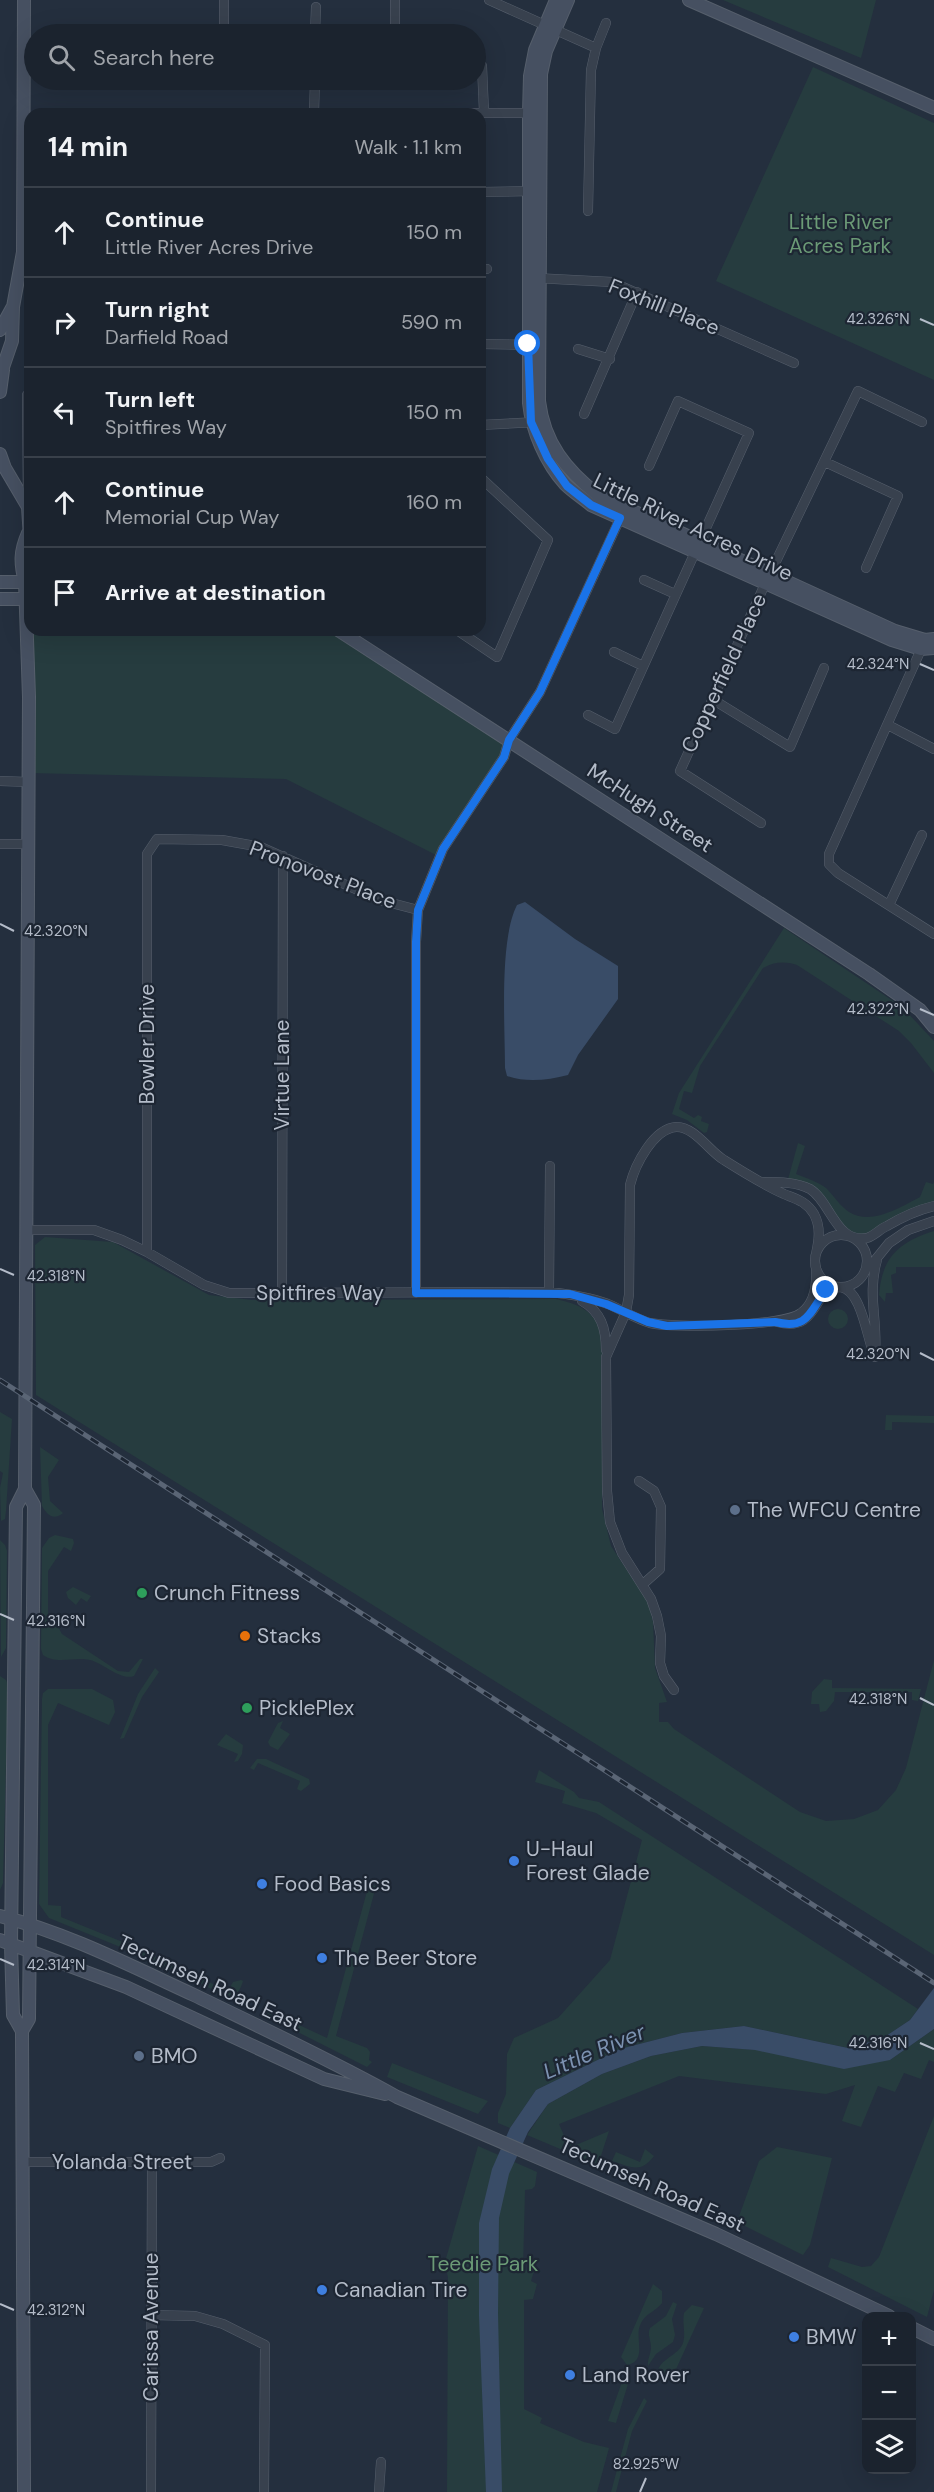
<!DOCTYPE html>
<meta charset="utf-8">
<style>
body{margin:0;font-family:"DM Sans",sans-serif;background:#282f3a;color:#f1f3f6}
.controls{position:absolute;right:18px;bottom:18px;display:grid;overflow:hidden;border-radius:12px;box-shadow:0 6px 24px #0002}
.controls button{width:54px;height:54px;display:grid;place-items:center;padding:0;border:0;border-bottom:2px solid #39404a;background:#1b232e;color:#f1f3f6;font:30px sans-serif}
.stop{position:absolute;width:18px;height:18px;margin:-14px;border:4px solid #1a73e8;border-radius:50%;background:#fff}
.stop.end{background:#1a73e8;border-color:#fff;box-shadow:0 2px 6px #0008}
.list{margin:0;padding:0;list-style:none}
h2{display:flex;justify-content:space-between;align-items:center;height:78px;margin:0;padding:0 24px;font-size:26px}
h2 small{font-size:20px;font-weight:400;color:#a0a4aa}
.list li{display:grid;grid-template-columns:39px 1fr auto;gap:18px;align-items:center;box-sizing:border-box;height:90px;padding:0 24px;border-top:2px solid #39404a}
.list b{display:block;font-size:22px;white-space:nowrap}
.list p{margin:0;font-size:20px;white-space:nowrap;color:#a0a4aa}
.list em{font-size:20px;font-style:normal;color:#a0a4aa}
.icon{flex:none;width:33px;height:33px;fill:none;stroke:currentColor;stroke-width:2;stroke-linecap:round;stroke-linejoin:round}
.map{position:relative;flex:none;width:934px;height:2492px;overflow:hidden}
.search{position:absolute;background:#1b232e;box-shadow:0 6px 24px #0002;left:24px;top:24px;width:462px;height:66px;display:flex;align-items:center;gap:15px;box-sizing:border-box;padding:0 21px;border-radius:33px;color:#a0a4aa;font-size:22px}
.panel{position:absolute;background:#1b232e;box-shadow:0 6px 24px #0002;left:24px;top:108px;width:462px;height:528px;border-radius:18px}
.map>svg:first-child{display:block}
.green{fill:#263c3f}
.water{fill:#394c67}
.lines{fill:none;stroke-linecap:round;stroke-linejoin:round}
.street-casing{stroke:#565f6c;stroke-width:10}
.secondary-casing{stroke:#565f6c;stroke-width:14}
.street{stroke:#38414e;stroke-width:9}
.secondary{stroke:#465061;stroke-width:12}
.rail-casing{stroke:#5a6575;stroke-width:5}
.rail{stroke:#1d2633;stroke-width:3;stroke-dasharray:9;stroke-linecap:butt}
.route{stroke:#1a73e8;stroke-width:8}
.ticks{fill:none;stroke:#b4bcc9;stroke-width:2}
.service-dot{fill:#5c6f8a;stroke:#1d2633;stroke-width:2}
.leisure-dot{fill:#2e9e5b;stroke:#1d2633;stroke-width:2}
.food-dot{fill:#e8710a;stroke:#1d2633;stroke-width:2}
.shop-dot{fill:#3f7fe0;stroke:#1d2633;stroke-width:2}
.labels{text-anchor:middle;stroke-width:4.5;stroke-linejoin:round;paint-order:stroke}
.park-label{font-size:21px;fill:#6b9a76;stroke:#1d2633}
.street-label{font-size:21px;fill:#b4bcc9;stroke:#1d2633}
.poi-label{font-size:21px;fill:#b4bcc9;stroke:#1d2633;text-anchor:start}
.water-label{font-size:22px;font-style:italic;fill:#7c92b1;stroke:#1d2633}
.ticks-label{font-size:15px;text-anchor:middle;fill:#b4bcc9;stroke:#1d2633;stroke-width:4.5;stroke-linejoin:round;paint-order:stroke}
</style>
<div class="map">
<svg width="934" height="2492" viewBox="0 0 934 2492">
<rect width="100%" height="100%" fill="#242f3e"/>
<path class="green" d="M723 0H876L861 58Z
M813 67 934 123V380L716 281Z
M30 630H338L509 740 440 857 286 779 29 773Z
M784 928 902 1007 934 1041V1073L911 1043 899 1031 797 965C783 961 775 962 763 968L700 1066 692 1093 684 1091 679 1109 694 1118 698 1115 702 1117 701 1121 709 1124 707 1132 704 1133 687 1120 672 1114 679 1093Z
M798 1143 805 1146 796 1174C806 1178 818 1182 826 1188 834 1196 840 1206 849 1212 871 1226 901 1207 920 1197L926 1182 933 1184 934 1182V1206L873 1235 854 1236 811 1190 787 1183Z
M934 1231V1267H896V1273L891 1275 893 1293H886L885 1302 879 1295C882 1257 899 1242 934 1231Z
M45 1237 113 1242 209 1295 252 1300 556 1299C581 1305 596 1311 602 1338V1509L611 1546 648 1602 653 1622 655 1668 667 1702 659 1703V1722H668L674 1729 800 1812 826 1821 854 1819 878 1810 896 1790 906 1768 934 1660V1955L36 1395 35 1245Z
M828 1319a10 10 0 1 1 20 0a10 10 0 1 1-20 0Z
M0 1412 12 1419 6 1511 5 1519 1 1521 0 1488 3 1473 0 1471Z
M886 1415 934 1416V1423L892 1422V1430H885Z
M40 1447 59 1460 48 1477 50 1501 63 1513C54 1521 47 1515 42 1506Z
M55 1535 73 1539 74 1543 71 1551 64 1547 48 1571V1621H55L62 1634 118 1671 129 1672 140 1659H143L134 1676C121 1681 103 1663 90 1660 75 1656 57 1665 43 1655L41 1649 42 1548 49 1538Z
M0 1540 5 1545 7 1551 6 1648 1 1657Z
M73 1587 91 1596 87 1602 81 1598 76 1605 68 1598 66 1592Z
M155 1668 159 1672 142 1697 124 1738 120 1739 138 1694Z
M0 1676 6 1680 8 1685 3 1883 0 1890Z
M824 1679 832 1680V1688L921 1689 918 1701 912 1700V1692H835L834 1701 826 1711 820 1712 819 1704H811L812 1692Z
M48 1689H92L113 1700 115 1712 109 1725 58 1703 48 1725V1905L61 1906V1917L135 1947 228 1991 233 1982 241 1980 243 1981C240 1991 237 1996 226 1996L145 1957 49 1918 39 1904 42 1699 43 1693Z
M283 1721 280 1728 290 1734 278 1750 270 1746 268 1742 278 1723Z
M226 1734 243 1745 242 1754 238 1761 234 1762 238 1754 217 1745Z
M257 1759H266L309 1779 310 1784 301 1791 297 1789 300 1781 258 1763 254 1770 250 1768Z
M539 1770 574 1792 579 1798 599 1802 918 2009 910 2020 883 2038 848 2048 744 2026 682 2033 620 2049 536 2090 510 2128 498 2123V2113L506 2094 507 2054 514 2038 558 2018 610 1960 642 1840 596 1813 562 1803 565 1791 535 1782Z
M369 1884 376 1886 336 2036 367 2048 370 2052 369 2060 372 2062 367 2067 270 2018 264 2008 265 2002 269 2011 327 2038Z
M934 2029V2062L929 2060 921 2079 904 2073 895 2092 878 2086 861 2127 842 2121 855 2085 826 2094 679 2076 559 2124 566 2140 572 2138 576 2145 609 2131 598 2165 527 2135 548 2104 602 2074 651 2056 702 2046 890 2060Z
M392 2063 488 2101 478 2114 387 2077Z
M934 2116V2290L927 2317 828 2267 831 2258 862 2267 871 2266 879 2257Z
M478 2146 537 2172 535 2186 532 2189 525 2190 523 2269 534 2271 531 2281 537 2284 533 2299 524 2300V2409L542 2418 540 2423 584 2442 609 2448 597 2492H447L448 2278 445 2262Z
M777 2147 832 2158 810 2245 803 2255 737 2222 759 2161Z
M645 2149 654 2156C640 2174 632 2167 612 2161L616 2152 640 2162Z
M653 2284 662 2291V2303C656 2311 645 2314 641 2323 633 2337 649 2360 627 2365L621 2357Z
M673 2302 677 2304 672 2319 675 2335 673 2342 656 2354 648 2366C647 2360 651 2354 651 2347 651 2339 647 2336 650 2328L666 2316Z
M692 2305 704 2308 672 2378 666 2382 661 2381C649 2361 678 2358 683 2343 686 2333 682 2323 684 2313Z
M622 2382 628 2384 616 2423 608 2421Z
M644 2398 647 2401 632 2431 616 2492H611L628 2429Z"/>
<path class="water" d="M525 902 575 939 618 966V999L578 1055 568 1075C548 1080 527 1083 507 1076L505 1068C505 1026 499 940 517 905Z
M934 1988V2029L890 2060 844 2069 755 2050 702 2046 651 2056 602 2074 548 2104 528 2132 509 2174 499 2218 498 2313 502 2492H486L479 2316V2223L492 2169 510 2128 536 2090 620 2049 682 2033 744 2026 848 2048 883 2038 910 2020Z"/>
<g class="lines">
<defs>
<path id="street" d="M489 0 596 48
M224 34V0
M315 34 316 7
M395 34V0
M482 66 484 112
M315 80 314 113H535
M480 192 535 191
M588 211 591 70 596 48 606 23
M480 269H487
M535 278 612 282 794 363
M480 344 535 345
M578 349 610 359
M27 395 28 507
M584 414 637 292
M480 425 538 422
M825 462 898 496 866 568
M644 580 675 594
M457 630 497 657 548 540 480 477
M923 645 829 854V864L838 873 934 934
M614 652 643 666
M712 699 790 747 824 668
M588 715 615 729 749 433 678 401 649 466
M888 725 934 749
M0 781 29 782
M761 823 680 771 765 584 858 391 922 422
M0 844H28
M889 905 922 835
M764 1182C779 1182 796 1182 810 1189 831 1202 836 1244 867 1238 874 1236 880 1229 887 1226 902 1217 917 1210 934 1206
M27 1230H94L122 1240 147 1252 204 1285 229 1293 549 1292C569 1294 589 1297 608 1304 622 1310 636 1319 650 1323 674 1328 783 1327 801 1313 815 1303 817 1283 816 1267
M815 1261a26 26 0 1 1 52 0a26 26 0 1 1-52 0Z
M147 1252V854L157 839 222 840 261 847 380 900 418 910
M872 1264 889 1243 908 1230 934 1221
M549 1292 550 1166
M282 1293 283 856
M416 1293V942L418 910 443 849 504 757 509 740 540 692 623 512
M582 1301C601 1312 606 1328 606 1350
M777 1322C808 1330 811 1311 826 1290 830 1289 836 1287 840 1287 862 1289 867 1340 875 1357
M875 1355C878 1320 867 1295 877 1260
M639 1481 654 1491 661 1507 660 1569 642 1585
M674 1690 664 1676 660 1663 661 1636 657 1616 651 1599 622 1553 610 1522 607 1491 606 1357 626 1312 629 1295 630 1185C635 1165 653 1129 676 1127 694 1126 710 1152 724 1160 743 1172 764 1185 784 1194 796 1199 806 1201 814 1214 821 1227 819 1240 816 1254
M23 2162H211L220 2158
M151 2315 195 2316 223 2324 265 2345 264 2492
M151 2492 152 2161
M379 2492 381 2462"/>
<path id="secondary" d="M556 0 535 50 530 76 529 113V403C532 431 546 463 565 484 573 492 583 498 591 505L892 640 921 649 934 648
M568 0 546 51 541 74 539 401C544 443 566 470 598 495L895 631 925 640 934 639
M689 0 934 108
M0 330 12 308
M0 376 12 341 13 307 23 252 24 0
M0 392 3 370
M0 454 5 468 28 507 30 538
M0 582H30
M0 599H30
M338 630 869 974 920 1010 934 1027
M0 1916C67 1933 131 1966 194 1995 262 2028 331 2060 397 2097L716 2234 889 2316
M0 1940 126 1987 324 2079 385 2094
M22 2031 29 2019 34 1505 25 1489
M912 2328 934 2339
M24 2492 22 2031 13 2015 11 1944 16 1507 25 1489 29 697 25 582C20 563 20 551 28 533"/>
</defs>
<use href="#street" class="street-casing"/>
<use href="#secondary" class="secondary-casing"/>
<use href="#street" class="street"/>
<use href="#secondary" class="secondary"/>
<defs>
<path id="rail" d="M0 1380 934 1983"/>
</defs>
<use href="#rail" class="rail-casing"/>
<use href="#rail" class="rail"/>
</g>
<g class="lines">
<path class="route" d="M528 344 531 422 548 459 567 486 591 505 620 518 540 692 509 740 504 757 443 849 418 910 416 942V1293L570 1294 606 1304 648 1322 667 1326 775 1322C808 1330 809 1313 826 1290"/>
</g>
<path class="ticks" d="M920 319 934 325M920 664 934 670M0 924 14 931M920 1009 934 1015M0 1269 14 1275M920 1353 934 1360M0 1614 14 1620M920 1698 934 1705M0 1959 14 1965M920 2043 934 2049M0 2304 14 2310M640 2492 646 2478"/>
<g class="service-dot">
<circle cx="735" cy="1510" r="6"/>
<circle cx="139" cy="2056" r="6"/>
</g>
<g class="leisure-dot">
<circle cx="142" cy="1593" r="6"/>
<circle cx="247" cy="1708" r="6"/>
</g>
<circle class="food-dot" cx="245" cy="1636" r="6"/>
<g class="shop-dot">
<circle cx="514" cy="1861" r="6"/>
<circle cx="262" cy="1884" r="6"/>
<circle cx="322" cy="1958" r="6"/>
<circle cx="322" cy="2290" r="6"/>
<circle cx="794" cy="2337" r="6"/>
<circle cx="570" cy="2375" r="6"/>
</g>
<g class="labels">
<g class="park-label">
<text x="840" y="229">Little River<tspan x="840" dy="24">Acres Park</tspan></text>
<text x="483" y="2271">Teedie Park</text>
</g>
<g class="street-label">
<text transform="translate(664 307) rotate(22)" y="7">Foxhill Place</text>
<text transform="translate(693 527) rotate(26)" y="7">Little River Acres Drive</text>
<text transform="translate(724 673) rotate(-65)" y="7">Copperfield Place</text>
<text transform="translate(650 808) rotate(33)" y="7">McHugh Street</text>
<text transform="translate(323 875) rotate(21)" y="7">Pronovost Place</text>
<text transform="translate(147 1044) rotate(-90)" y="7">Bowler Drive</text>
<text transform="translate(282 1075) rotate(-90)" y="7">Virtue Lane</text>
<text x="320" y="1300">Spitfires Way</text>
<text transform="translate(210 1983) rotate(25)" y="7">Tecumseh Road East</text>
<text x="122" y="2169">Yolanda Street</text>
<text transform="translate(652 2185) rotate(24)" y="7">Tecumseh Road East</text>
<text transform="translate(151 2327) rotate(-90)" y="7">Carissa Avenue</text>
</g>
<g class="poi-label">
<text x="747" y="1517">The WFCU Centre</text>
<text x="154" y="1600">Crunch Fitness</text>
<text x="257" y="1643">Stacks</text>
<text x="259" y="1715">PicklePlex</text>
<text x="526" y="1856">U-Haul<tspan x="526" dy="24">Forest Glade</tspan></text>
<text x="274" y="1891">Food Basics</text>
<text x="334" y="1965">The Beer Store</text>
<text x="151" y="2063">BMO</text>
<text x="334" y="2297">Canadian Tire</text>
<text x="806" y="2344">BMW</text>
<text x="582" y="2382">Land Rover</text>
</g>
<g class="water-label">
<text transform="translate(594 2051) rotate(-23)" y="8">Little River</text>
</g>
</g>
<g class="ticks-label">
<text x="878" y="324">42.326°N</text>
<text x="878" y="669">42.324°N</text>
<text x="56" y="936">42.320°N</text>
<text x="878" y="1014">42.322°N</text>
<text x="56" y="1281">42.318°N</text>
<text x="878" y="1359">42.320°N</text>
<text x="56" y="1626">42.316°N</text>
<text x="878" y="1704">42.318°N</text>
<text x="56" y="1970">42.314°N</text>
<text x="878" y="2048">42.316°N</text>
<text x="56" y="2315">42.312°N</text>
<text x="646" y="2469">82.925°W</text>
</g>
</svg>
<div class="controls">
<button>+</button>
<button>−</button>
<button><svg class="icon" aria-label="layers" viewBox="0 0 24 24"><path d="M12 4l9 5-9 5-9-5zM3 14l9 5 9-5"/></svg></button>
</div>
<div class="stop" style="left:528px;top:344px"></div>
<div class="stop end" style="left:826px;top:1290px"></div>
<div class="search"><svg class="icon" aria-label="search" viewBox="0 0 24 24"><circle cx="10" cy="10" r="6"/><path d="M15 15l6 6"/></svg>Search here</div>
<section class="panel">
<h2>14 min<small>Walk · 1.1 km</small></h2>
<ul class="list">
<li><svg class="icon" aria-label="ahead" viewBox="0 0 24 24"><path d="M12 20V5M6 11l6-6 6 6"/></svg><div><b>Continue</b><p>Little River Acres Drive</p></div><em>150 m</em></li>
<li><svg class="icon" aria-label="right" viewBox="0 0 24 24"><path d="M7 20v-9h11M14 6l5 5-5 5"/></svg><div><b>Turn right</b><p>Darfield Road</p></div><em>590 m</em></li>
<li><svg class="icon" aria-label="left" viewBox="0 0 24 24"><path d="M17 20v-9H6M10 6l-5 5 5 5"/></svg><div><b>Turn left</b><p>Spitfires Way</p></div><em>150 m</em></li>
<li><svg class="icon" aria-label="ahead" viewBox="0 0 24 24"><path d="M12 20V5M6 11l6-6 6 6"/></svg><div><b>Continue</b><p>Memorial Cup Way</p></div><em>160 m</em></li>
<li><svg class="icon" aria-label="arrive" viewBox="0 0 24 24"><path d="M6 21V4h12l-3 4 3 4H6"/></svg><div><b>Arrive at destination</b></div></li>
</ul>
</section>
</div>
